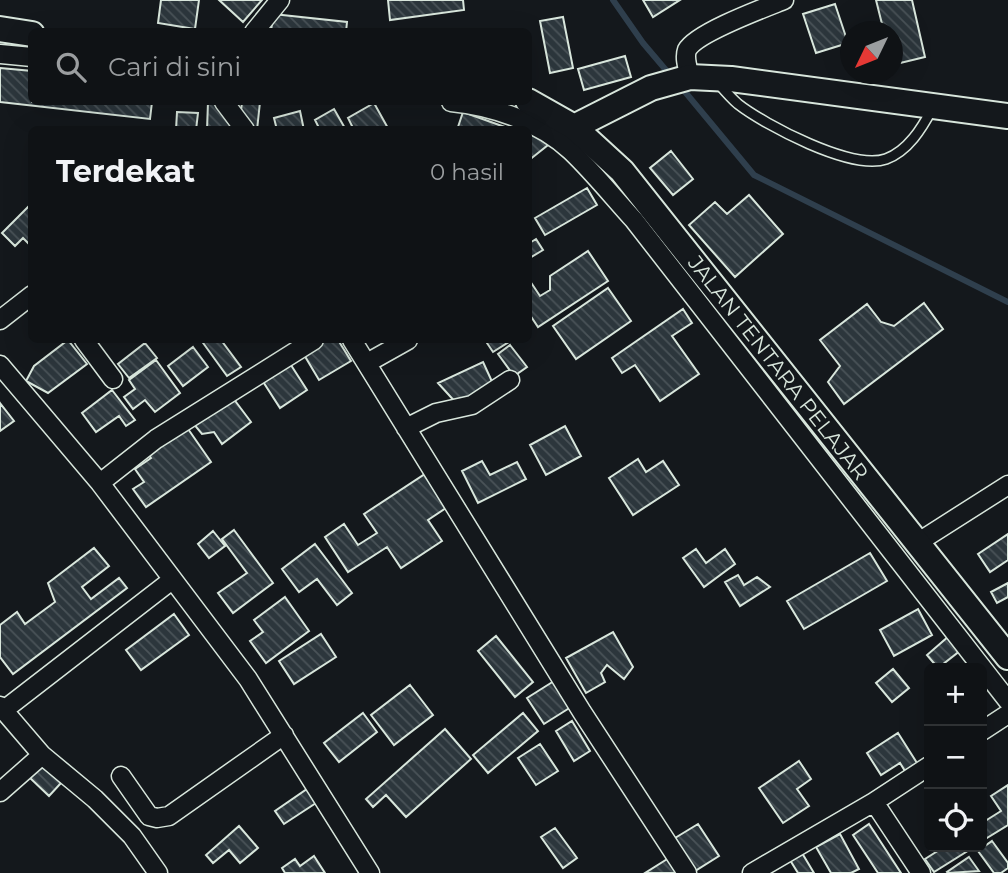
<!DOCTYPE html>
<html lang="id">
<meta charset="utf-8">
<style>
body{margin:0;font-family:Montserrat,sans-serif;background:#181b1e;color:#f1f3f6}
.controls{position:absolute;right:21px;bottom:21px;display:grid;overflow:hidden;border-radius:10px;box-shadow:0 7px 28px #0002}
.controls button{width:63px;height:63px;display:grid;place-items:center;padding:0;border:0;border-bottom:2px solid #2f3234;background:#0f1215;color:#f1f3f6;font:35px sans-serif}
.compass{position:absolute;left:840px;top:21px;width:63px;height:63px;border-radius:50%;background:#0f1215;box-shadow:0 7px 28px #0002;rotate:227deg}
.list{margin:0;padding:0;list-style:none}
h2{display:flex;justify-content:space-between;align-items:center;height:91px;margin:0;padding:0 28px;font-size:30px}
h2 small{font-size:23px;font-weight:400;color:#9b9ea0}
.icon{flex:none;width:38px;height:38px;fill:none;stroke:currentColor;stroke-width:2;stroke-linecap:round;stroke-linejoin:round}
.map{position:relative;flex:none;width:1008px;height:873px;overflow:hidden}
.search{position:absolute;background:#0f1215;box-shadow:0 7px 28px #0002;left:28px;top:28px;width:504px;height:77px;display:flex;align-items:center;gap:18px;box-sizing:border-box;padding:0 24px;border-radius:10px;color:#9b9ea0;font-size:26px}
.panel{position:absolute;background:#0f1215;box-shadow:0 7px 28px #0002;left:28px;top:126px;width:504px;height:217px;border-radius:10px}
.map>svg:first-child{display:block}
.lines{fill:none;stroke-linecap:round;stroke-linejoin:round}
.stream{stroke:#2f3f4d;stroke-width:6}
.building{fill:url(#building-back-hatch);stroke:#d8e6dc;stroke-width:2}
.service-casing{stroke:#d8e6dc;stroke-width:12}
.minor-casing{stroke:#d8e6dc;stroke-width:21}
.secondary-casing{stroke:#d8e6dc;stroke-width:28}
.service{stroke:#14181c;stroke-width:9}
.minor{stroke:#14181c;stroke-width:18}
.secondary{stroke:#14181c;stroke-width:24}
.labels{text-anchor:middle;stroke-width:5;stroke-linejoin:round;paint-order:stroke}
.street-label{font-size:21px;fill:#d8e6dc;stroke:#14181c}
</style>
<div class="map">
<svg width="1008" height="873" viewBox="0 0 1008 873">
<defs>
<pattern id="building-back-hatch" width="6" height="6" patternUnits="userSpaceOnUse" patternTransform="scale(1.75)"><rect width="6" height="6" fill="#2c363c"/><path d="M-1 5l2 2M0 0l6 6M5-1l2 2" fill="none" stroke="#4a5358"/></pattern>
</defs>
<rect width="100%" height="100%" fill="#14181c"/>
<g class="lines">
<path class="stream" d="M613 0 643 43 671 76
M681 87 754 175 1008 302"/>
</g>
<path class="building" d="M161 0H199L195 29 158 23Z
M219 0H262L243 22Z
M388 0H463L464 10 390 20Z
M643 0H680L653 17Z
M876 0H912L925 57 892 65V32H867L883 28Z
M835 4 848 43 816 53 803 14Z
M273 14 347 22 346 32H271Z
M563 17 573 68 550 73 540 21Z
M625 56 631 77 584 90 578 69Z
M0 68 32 71V102H152L150 119 0 102Z
M208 102H234L233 130H207Z
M242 102H260L257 130H239Z
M374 103 389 130H354L348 118Z
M334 109 346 130H320L315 120Z
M300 111 304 130H277L274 118Z
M177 112 198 113 196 130H176Z
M463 112 513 130H457Z
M536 129 548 145 528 161V135Z
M671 151 693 179 673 195 650 168Z
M587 188 597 205 545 235 535 218Z
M749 195 783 234 735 277 689 225 715 202 727 214Z
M29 206 32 209V247L23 238 15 246 2 233Z
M536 239 543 250 528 259V244Z
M588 251 608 281 538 327 528 312V278L540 296 550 290V276Z
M608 288 631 321 576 359 553 326Z
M924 303 943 329 844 404 828 382 840 366 820 340 867 304 881 322 894 326Z
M683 309 692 323 672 336 699 374 660 401 635 365 622 373 612 358Z
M68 340 87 364 48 393 26 381 34 366Z
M201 340H221L241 367 227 376Z
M326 340H338L351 361 319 380 303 353Z
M485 340H512L493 352Z
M145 343 157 358 129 378 118 364Z
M510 345 527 367 514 376 498 354Z
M193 347 208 367 183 386 168 366Z
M156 360 180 393 155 412 145 400 133 409 124 397 135 389 129 380Z
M289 362 307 390 280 408 262 380Z
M483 362 495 388 458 405 438 383Z
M112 390 135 420 126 426 119 416 96 432 82 413Z
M230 394 251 422 222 444 214 432 202 434 192 422Z
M0 403 14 421 0 431Z
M186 426 211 462 146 507 133 489 144 482 135 469 151 458 147 453Z
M565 426 581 456 546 475 530 445Z
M638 459 646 472 663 461 679 485 633 515 609 478Z
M482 461 490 475 517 462 526 479 478 503 462 471Z
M428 472 449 506 428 520 442 541 401 568 387 547 348 572 325 537 344 524 358 545 377 533 364 514Z
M234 530 273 583 233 613 218 593 247 573 222 539Z
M213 531 225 546 209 558 198 544Z
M1008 534V560L990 572 978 554Z
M315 544 352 593 337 605 317 579 299 592 282 569Z
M94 548 109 566 82 587 91 599 119 578 127 588 13 674 0 657V625L17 612 25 624 55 602 48 583Z
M696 549 706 563 725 549 735 564 704 587 683 558Z
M870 553 887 581 804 629 787 601Z
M738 575 744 585 757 577 770 587 740 606 725 582Z
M1008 583V597L997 603 991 592Z
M285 597 309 631 266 663 250 641 263 632 254 620Z
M918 609 932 635 894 656 880 630Z
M174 614 189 635 141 670 126 650Z
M613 632 633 667 624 679 607 665 601 673 605 682 586 693 566 658Z
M321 634 336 657 294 684 279 661Z
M496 636 533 682 515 697 478 651Z
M949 636 961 650 938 668 927 655Z
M893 669 909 688 892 702 876 683Z
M554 681 571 707 544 724 527 698Z
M410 685 433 715 394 745 371 715Z
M363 713 377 732 339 762 324 743Z
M523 713 538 731 488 773 473 755Z
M572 721 590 751 574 761 556 731Z
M445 729 471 759 406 817 386 795 373 807 366 799Z
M898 733 917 763 905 771 900 763 881 775 867 753Z
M540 744 558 771 536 785 518 758Z
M799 761 811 779 797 789 809 806 783 823 759 788Z
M42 764 61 783 49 796 29 777Z
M1008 785V825L982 841V823L1001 811 991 796Z
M307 789 316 803 284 824 275 811Z
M698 824 719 856 695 871 675 838Z
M869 824 901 873H878L853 835Z
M239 826 258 848 240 863 229 850 213 863 206 855Z
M555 828 577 858 563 868 541 837Z
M840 834 859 869 851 873H831L816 847Z
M992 841 1008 863V868L1001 873H994L978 851Z
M944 847H974L934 872 925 859Z
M802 853 814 873H798L790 860Z
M314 856 325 873H285L282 868 295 859 300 866Z
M672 856 683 873H645Z
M969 857 979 871 948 873 947 872Z"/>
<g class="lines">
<defs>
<path id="service" d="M719 84C725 91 731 98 738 104 765 125 852 171 886 159 908 151 922 128 932 109"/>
<path id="minor" d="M254 32 280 0
M0 54 32 57
M690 77C688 69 684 58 687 50 696 33 764 8 784 0
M224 102 245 130
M451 102C493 106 540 122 571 151 593 172 613 197 634 220L1008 701
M0 320 32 295
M84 340 113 379
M352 340 582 712 687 873
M367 363 408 340
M0 365 100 483 248 679 370 873
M406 428 436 413 472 405 510 380
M100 483 156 439 314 340
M917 543 1008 485
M0 706 42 755 95 799 132 836 158 873
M4 710 172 580
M982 731 1008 714
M121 776 149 816 157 818 169 816 284 735
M0 792 42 755
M874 802 921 873
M752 873 874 802 929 766"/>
<path id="secondary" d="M0 29 32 34
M528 101 574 127 622 171 1008 657
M574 127 651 88 690 77 731 79 1008 116"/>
</defs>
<use href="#service" class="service-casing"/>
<use href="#minor" class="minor-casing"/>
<use href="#secondary" class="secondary-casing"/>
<use href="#service" class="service"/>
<use href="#minor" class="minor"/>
<use href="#secondary" class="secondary"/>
</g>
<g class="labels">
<g class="street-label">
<text transform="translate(778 368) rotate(52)" y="7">JALAN TENTARA PELAJAR</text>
</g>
</g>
</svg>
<div class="controls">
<button>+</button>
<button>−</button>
<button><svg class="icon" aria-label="locate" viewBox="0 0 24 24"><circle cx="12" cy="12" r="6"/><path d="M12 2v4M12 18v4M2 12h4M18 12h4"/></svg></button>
</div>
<svg class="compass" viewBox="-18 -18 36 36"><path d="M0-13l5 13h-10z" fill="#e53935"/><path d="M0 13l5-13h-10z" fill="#9b9ea0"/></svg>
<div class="search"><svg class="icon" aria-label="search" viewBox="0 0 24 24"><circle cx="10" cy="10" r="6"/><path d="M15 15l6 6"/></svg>Cari di sini</div>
<section class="panel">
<h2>Terdekat<small>0 hasil</small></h2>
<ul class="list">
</ul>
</section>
</div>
